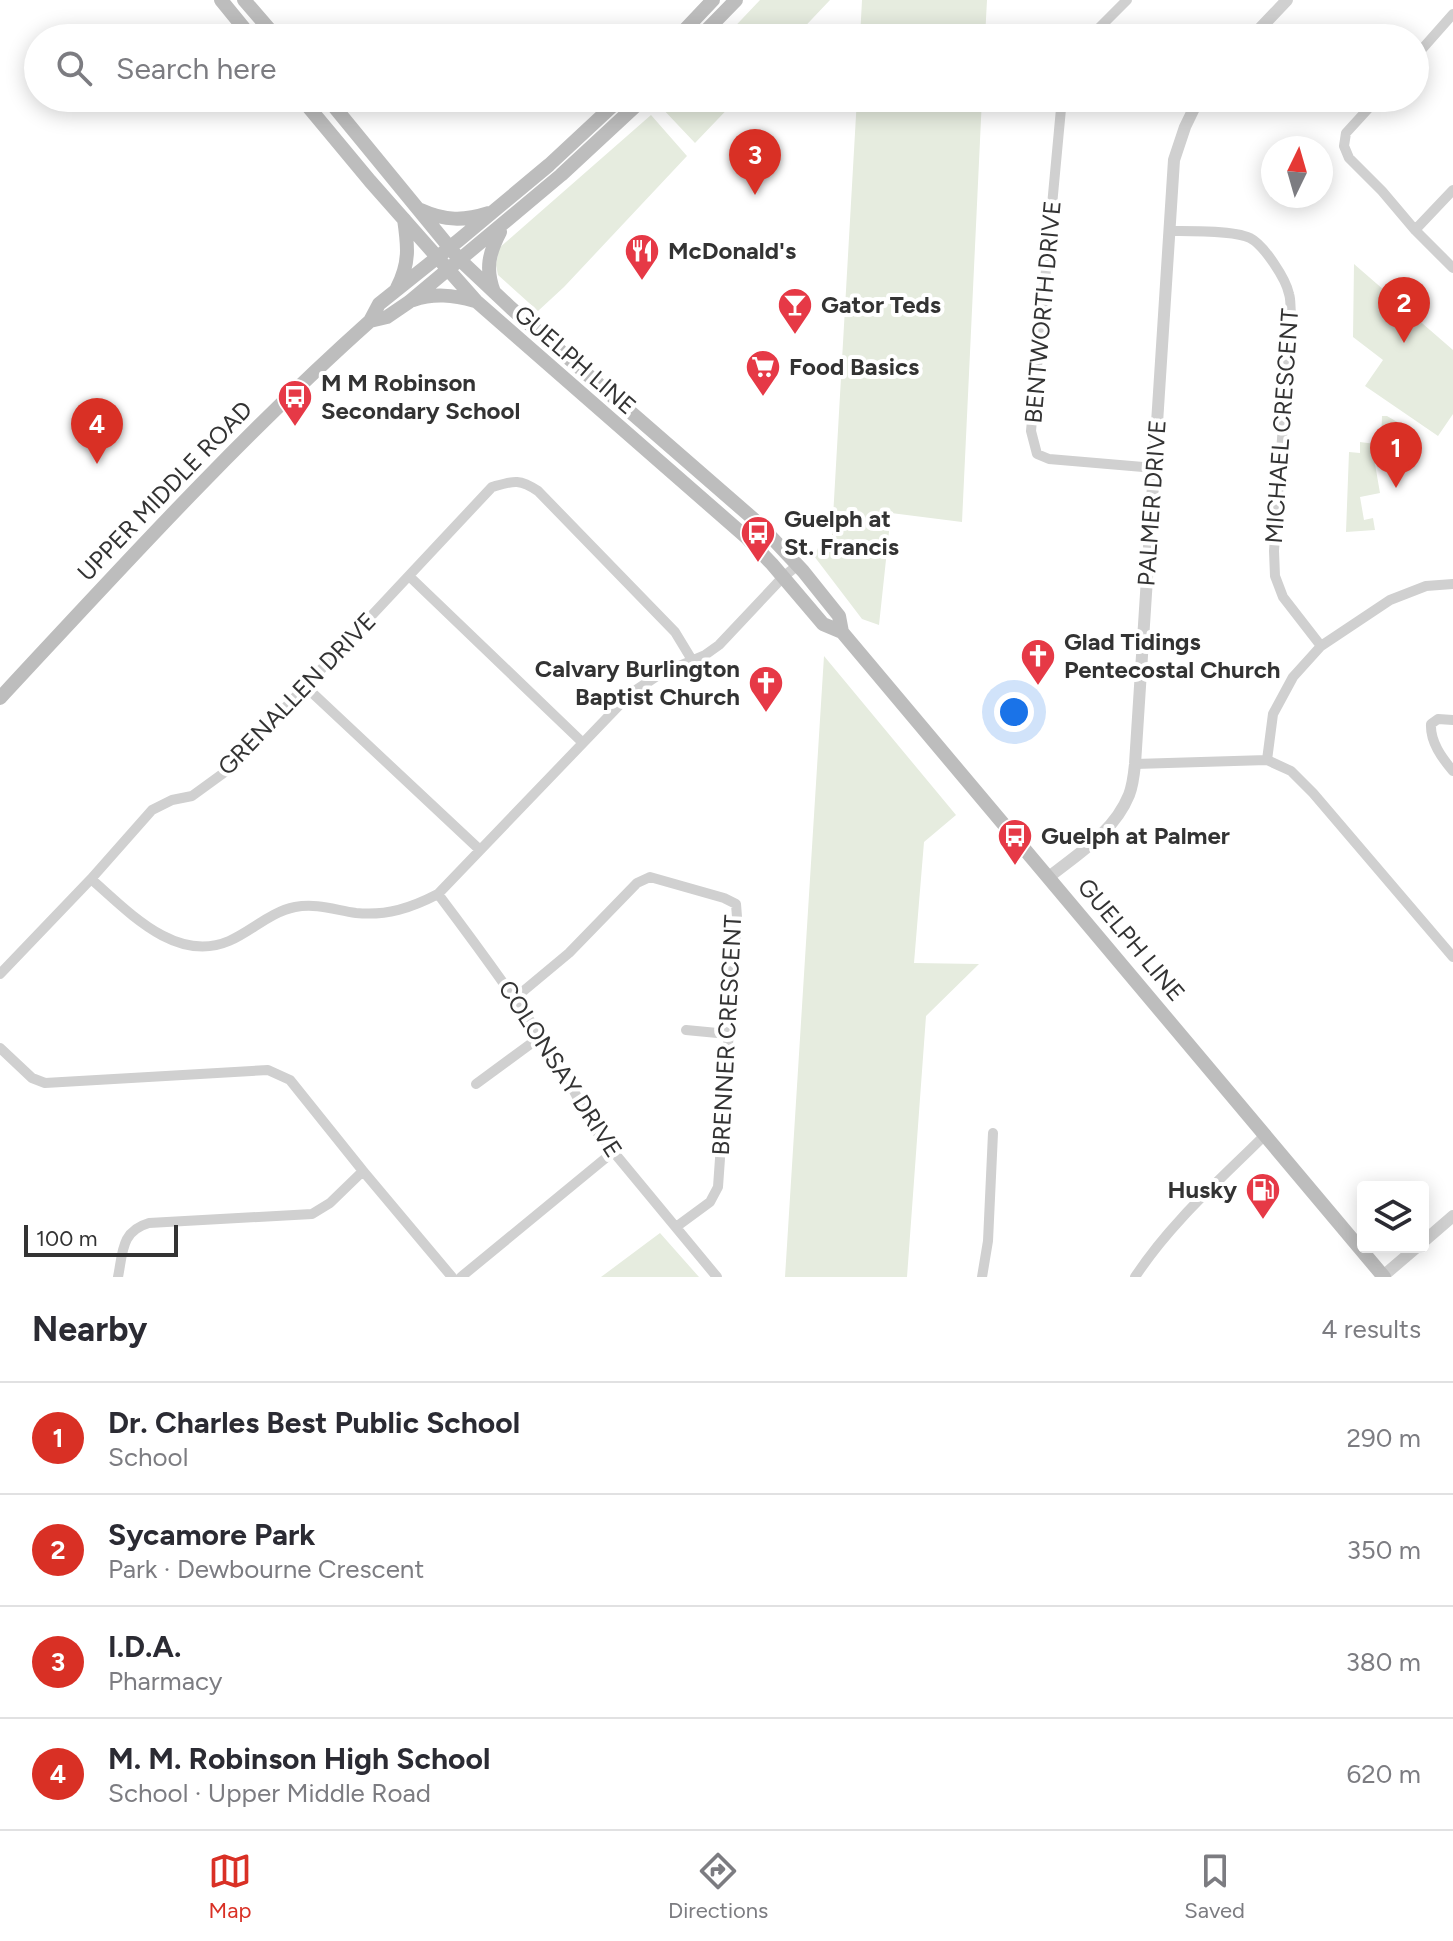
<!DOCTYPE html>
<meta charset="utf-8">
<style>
body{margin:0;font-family:Figtree,sans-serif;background:#f7f7f7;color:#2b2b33}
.controls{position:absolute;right:24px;bottom:24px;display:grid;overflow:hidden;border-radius:8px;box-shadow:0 4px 20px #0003}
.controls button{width:72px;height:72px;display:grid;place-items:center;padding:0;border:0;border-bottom:2px solid #e1e1e2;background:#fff;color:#2b2b33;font:40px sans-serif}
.compass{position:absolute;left:1261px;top:136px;width:72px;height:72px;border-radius:50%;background:#fff;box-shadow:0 4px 20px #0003;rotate:5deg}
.scale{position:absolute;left:24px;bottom:20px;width:154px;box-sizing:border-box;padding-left:8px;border:4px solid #333;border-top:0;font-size:22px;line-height:28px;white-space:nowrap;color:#333;-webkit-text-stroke:6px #fff;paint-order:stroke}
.you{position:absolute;left:1014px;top:712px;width:28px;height:28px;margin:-20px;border:6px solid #fff;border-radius:50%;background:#1a73e8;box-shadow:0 0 0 12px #1a73e833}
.badge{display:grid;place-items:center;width:52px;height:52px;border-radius:50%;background:#d93025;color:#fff;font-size:26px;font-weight:700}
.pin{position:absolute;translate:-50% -66px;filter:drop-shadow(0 2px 4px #0008)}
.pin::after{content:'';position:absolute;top:42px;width:28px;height:24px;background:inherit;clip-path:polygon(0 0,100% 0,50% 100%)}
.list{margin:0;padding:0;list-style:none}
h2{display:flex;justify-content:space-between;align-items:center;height:104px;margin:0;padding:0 32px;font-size:34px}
h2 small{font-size:26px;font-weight:400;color:#7c7c81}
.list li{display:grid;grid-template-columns:52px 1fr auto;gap:24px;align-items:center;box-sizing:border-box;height:112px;padding:0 32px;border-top:2px solid #e1e1e2}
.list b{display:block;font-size:30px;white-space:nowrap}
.list p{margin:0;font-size:26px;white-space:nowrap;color:#7c7c81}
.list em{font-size:26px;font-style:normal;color:#7c7c81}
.icon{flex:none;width:44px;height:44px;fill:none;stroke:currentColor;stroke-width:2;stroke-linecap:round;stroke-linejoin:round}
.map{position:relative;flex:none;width:1453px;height:1277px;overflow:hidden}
.search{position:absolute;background:#fff;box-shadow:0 4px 20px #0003;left:24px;right:24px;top:24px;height:88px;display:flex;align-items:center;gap:20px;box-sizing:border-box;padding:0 28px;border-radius:44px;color:#7c7c81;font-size:30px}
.sheet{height:552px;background:#fff}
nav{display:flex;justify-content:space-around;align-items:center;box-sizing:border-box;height:112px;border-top:2px solid #e1e1e2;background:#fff;font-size:22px;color:#7c7c81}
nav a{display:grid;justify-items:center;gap:4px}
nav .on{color:#d93025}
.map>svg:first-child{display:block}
.green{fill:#e6ecdf}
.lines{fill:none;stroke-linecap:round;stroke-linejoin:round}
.minor{stroke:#d0d0d0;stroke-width:10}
.tertiary{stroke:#d0d0d0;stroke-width:12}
.secondary{stroke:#bdbdbd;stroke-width:14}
.labels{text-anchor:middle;stroke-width:8;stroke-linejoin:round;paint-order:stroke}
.poi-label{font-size:24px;font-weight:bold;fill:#333;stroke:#fff;text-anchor:start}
.street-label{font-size:24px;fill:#333;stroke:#fff}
</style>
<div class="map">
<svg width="1453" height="1277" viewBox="0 0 1453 1277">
<rect width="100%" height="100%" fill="#fff"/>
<path class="green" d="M760 0H830L794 38H724Z
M862 0H987L985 38H860Z
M667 98H738L695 143 660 106Z
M857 98H982L962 522 891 513 879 625 862 619 814 556 819 546 832 535Z
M651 115 687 156 564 287 538 311 498 275 496 265 499 248Z
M1354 264 1453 350V414L1438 436 1365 386 1383 360 1353 337Z
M1382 416H1387L1399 423 1397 454 1386 456V462L1375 464 1380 493 1360 497 1364 520 1373 518 1375 530 1346 532 1349 452 1360 453V442L1383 445 1381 443Z
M824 656 956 815 924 842 914 963 979 964 926 1016 907 1277H785Z
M660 1233 699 1277H601Z"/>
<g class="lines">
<path class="minor" d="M1089 38 1127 0
M1415 57 1453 14
M1062 98 1031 431 1037 454 1049 459 1155 468
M1378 98 1346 133 1344 146 1349 158 1382 191 1415 230 1453 268
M1415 230 1453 190
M1169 231C1189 231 1233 230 1250 238 1264 245 1286 279 1289 294 1291 300 1290 306 1291 312L1274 551 1275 576 1283 597 1321 646
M409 576 582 742
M306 687 480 850
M1453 720 1438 719 1431 724C1430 742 1442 758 1453 771
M1267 760 1273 714 1293 677 1321 646 1390 600 1426 586 1453 584
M1135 764 1267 760 1291 771 1313 793 1453 957
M91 879C127 910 175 964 229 941 252 931 270 912 295 907 317 903 335 910 356 913 387 916 411 908 438 894L630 694 660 674 705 655 719 645 783 577 798 565
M438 894C478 947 517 1001 554 1056 570 1080 581 1108 597 1132L717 1277
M0 974 91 879 152 810 172 800 192 796 225 772 492 487C513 481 519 478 538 491L675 632 692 660
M515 998 569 953 637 883 650 877 724 898 736 904 737 917 718 1187 710 1202 676 1227
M686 1030 728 1034
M0 1048 32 1078 45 1083 268 1070 290 1080 363 1171 452 1277
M476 1084 540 1037
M118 1277C123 1252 121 1231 149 1223L312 1214 330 1203 363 1171
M461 1277 613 1152
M982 1277 988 1241 993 1133
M1135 1277C1171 1222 1220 1180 1266 1134"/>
<path class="tertiary" d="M1251 38 1287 0
M1049 877C1079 853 1114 832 1129 795 1133 785 1134 774 1135 764L1174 160 1185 127 1199 98
M1423 1242 1453 1216
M1383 1276 1417 1247"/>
<path class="secondary" d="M221 0 252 38
M244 0 277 38
M677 38 713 0
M699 38 736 0
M301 98 370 181 476 301 746 537 772 564 823 624 842 632 1384 1277
M327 98 459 259 511 308 758 523 803 571 839 616 842 632
M421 210C445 221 464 221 489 213
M397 288C410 263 408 246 404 219
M494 292C485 269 489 253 500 232
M413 300C434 293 453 295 475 301
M370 321 387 317 409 302 561 175 644 98
M0 698C120 569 238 439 370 321L379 304 459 240 549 165 621 98"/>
</g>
<defs>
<symbol id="restaurant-pin" viewBox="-11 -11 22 30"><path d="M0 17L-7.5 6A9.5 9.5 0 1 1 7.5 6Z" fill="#e63946" stroke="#fff"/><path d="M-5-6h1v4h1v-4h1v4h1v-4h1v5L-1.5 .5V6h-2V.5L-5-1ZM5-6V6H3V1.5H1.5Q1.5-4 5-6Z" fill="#fff"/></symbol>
<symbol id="bar-pin" viewBox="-11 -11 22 30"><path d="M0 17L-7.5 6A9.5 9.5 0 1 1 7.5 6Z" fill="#e63946" stroke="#fff"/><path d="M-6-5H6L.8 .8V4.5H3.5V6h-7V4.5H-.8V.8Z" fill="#fff"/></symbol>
<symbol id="supermarket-pin" viewBox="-11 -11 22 30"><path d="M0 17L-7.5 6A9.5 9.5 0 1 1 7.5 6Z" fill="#e63946" stroke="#fff"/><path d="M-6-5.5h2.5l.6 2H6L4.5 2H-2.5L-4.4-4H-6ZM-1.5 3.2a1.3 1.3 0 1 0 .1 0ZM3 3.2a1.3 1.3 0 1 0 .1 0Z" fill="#fff"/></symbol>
<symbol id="bus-pin" viewBox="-11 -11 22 30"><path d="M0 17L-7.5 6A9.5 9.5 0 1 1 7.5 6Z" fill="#e63946" stroke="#fff"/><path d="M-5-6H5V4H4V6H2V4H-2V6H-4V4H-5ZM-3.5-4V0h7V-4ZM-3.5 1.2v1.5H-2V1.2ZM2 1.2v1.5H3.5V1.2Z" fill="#fff"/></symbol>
<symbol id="church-pin" viewBox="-11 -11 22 30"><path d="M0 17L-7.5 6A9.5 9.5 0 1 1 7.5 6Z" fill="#e63946" stroke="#fff"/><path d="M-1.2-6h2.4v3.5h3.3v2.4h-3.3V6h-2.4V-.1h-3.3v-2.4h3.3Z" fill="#fff"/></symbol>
<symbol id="fuel-pin" viewBox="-11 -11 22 30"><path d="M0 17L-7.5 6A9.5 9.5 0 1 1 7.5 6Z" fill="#e63946" stroke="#fff"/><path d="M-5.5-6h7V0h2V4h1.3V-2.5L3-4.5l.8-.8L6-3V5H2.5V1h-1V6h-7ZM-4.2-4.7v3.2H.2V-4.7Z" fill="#fff"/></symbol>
</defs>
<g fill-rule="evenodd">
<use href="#restaurant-pin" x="622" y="231" width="40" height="54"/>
<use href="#bar-pin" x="775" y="285" width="40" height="54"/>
<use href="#supermarket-pin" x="743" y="347" width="40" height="54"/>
<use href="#bus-pin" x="275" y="377" width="40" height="54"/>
<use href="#bus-pin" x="738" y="513" width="40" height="54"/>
<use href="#church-pin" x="1018" y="636" width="40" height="54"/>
<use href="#church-pin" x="746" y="663" width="40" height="54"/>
<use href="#bus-pin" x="995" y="816" width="40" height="54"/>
<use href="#fuel-pin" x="1243" y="1170" width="40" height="54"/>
</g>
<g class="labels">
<g class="poi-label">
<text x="668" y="259">McDonald's</text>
<text x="821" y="313">Gator Teds</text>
<text x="789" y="375">Food Basics</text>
<text x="321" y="391">M M Robinson<tspan x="321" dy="28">Secondary School</tspan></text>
<text x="784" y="527">Guelph at<tspan x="784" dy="28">St. Francis</tspan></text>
<text x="1064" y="650">Glad Tidings<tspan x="1064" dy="28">Pentecostal Church</tspan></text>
<text x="740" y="677" text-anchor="end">Calvary Burlington<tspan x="740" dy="28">Baptist Church</tspan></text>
<text x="1041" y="844">Guelph at Palmer</text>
<text x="1237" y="1198" text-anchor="end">Husky</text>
</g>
<g class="street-label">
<text transform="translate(1043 312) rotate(-85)" y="8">BENTWORTH DRIVE</text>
<text transform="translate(575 360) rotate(41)" y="8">GUELPH LINE</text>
<text transform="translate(1282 426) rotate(-86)" y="8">MICHAEL CRESCENT</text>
<text transform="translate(165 491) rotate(-46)" y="8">UPPER MIDDLE ROAD</text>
<text transform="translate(1152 503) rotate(-86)" y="8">PALMER DRIVE</text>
<text transform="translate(297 694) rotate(-46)" y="8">GRENALLEN DRIVE</text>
<text transform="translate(1131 940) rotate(50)" y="8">GUELPH LINE</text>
<text transform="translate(727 1035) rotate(-87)" y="8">BRENNER CRESCENT</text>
<text transform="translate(560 1069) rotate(57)" y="8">COLONSAY DRIVE</text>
</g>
</g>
</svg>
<div class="controls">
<button><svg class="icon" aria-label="layers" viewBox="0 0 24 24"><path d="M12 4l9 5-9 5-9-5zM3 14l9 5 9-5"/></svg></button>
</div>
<svg class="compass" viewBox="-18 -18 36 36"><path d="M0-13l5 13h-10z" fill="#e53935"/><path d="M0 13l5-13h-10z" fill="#7c7c81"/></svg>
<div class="scale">100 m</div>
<div class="you"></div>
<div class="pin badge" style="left:1396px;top:488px">1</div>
<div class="pin badge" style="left:1404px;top:343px">2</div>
<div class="pin badge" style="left:755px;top:195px">3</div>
<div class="pin badge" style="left:97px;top:464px">4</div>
<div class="search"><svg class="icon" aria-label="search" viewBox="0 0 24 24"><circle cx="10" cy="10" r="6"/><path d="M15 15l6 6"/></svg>Search here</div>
</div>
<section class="sheet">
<h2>Nearby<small>4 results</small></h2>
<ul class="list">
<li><span class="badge">1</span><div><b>Dr. Charles Best Public School</b><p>School</p></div><em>290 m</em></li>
<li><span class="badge">2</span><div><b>Sycamore Park</b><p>Park · Dewbourne Crescent</p></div><em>350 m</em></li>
<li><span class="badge">3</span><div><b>I.D.A.</b><p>Pharmacy</p></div><em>380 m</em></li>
<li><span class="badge">4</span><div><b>M. M. Robinson High School</b><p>School · Upper Middle Road</p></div><em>620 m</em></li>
</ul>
</section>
<nav>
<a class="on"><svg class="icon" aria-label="map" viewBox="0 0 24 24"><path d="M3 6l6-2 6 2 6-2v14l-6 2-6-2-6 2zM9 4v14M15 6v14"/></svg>Map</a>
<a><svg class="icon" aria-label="directions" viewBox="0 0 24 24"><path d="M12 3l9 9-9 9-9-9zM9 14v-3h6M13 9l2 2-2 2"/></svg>Directions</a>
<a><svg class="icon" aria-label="saved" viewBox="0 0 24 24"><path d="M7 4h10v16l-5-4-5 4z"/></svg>Saved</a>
</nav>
